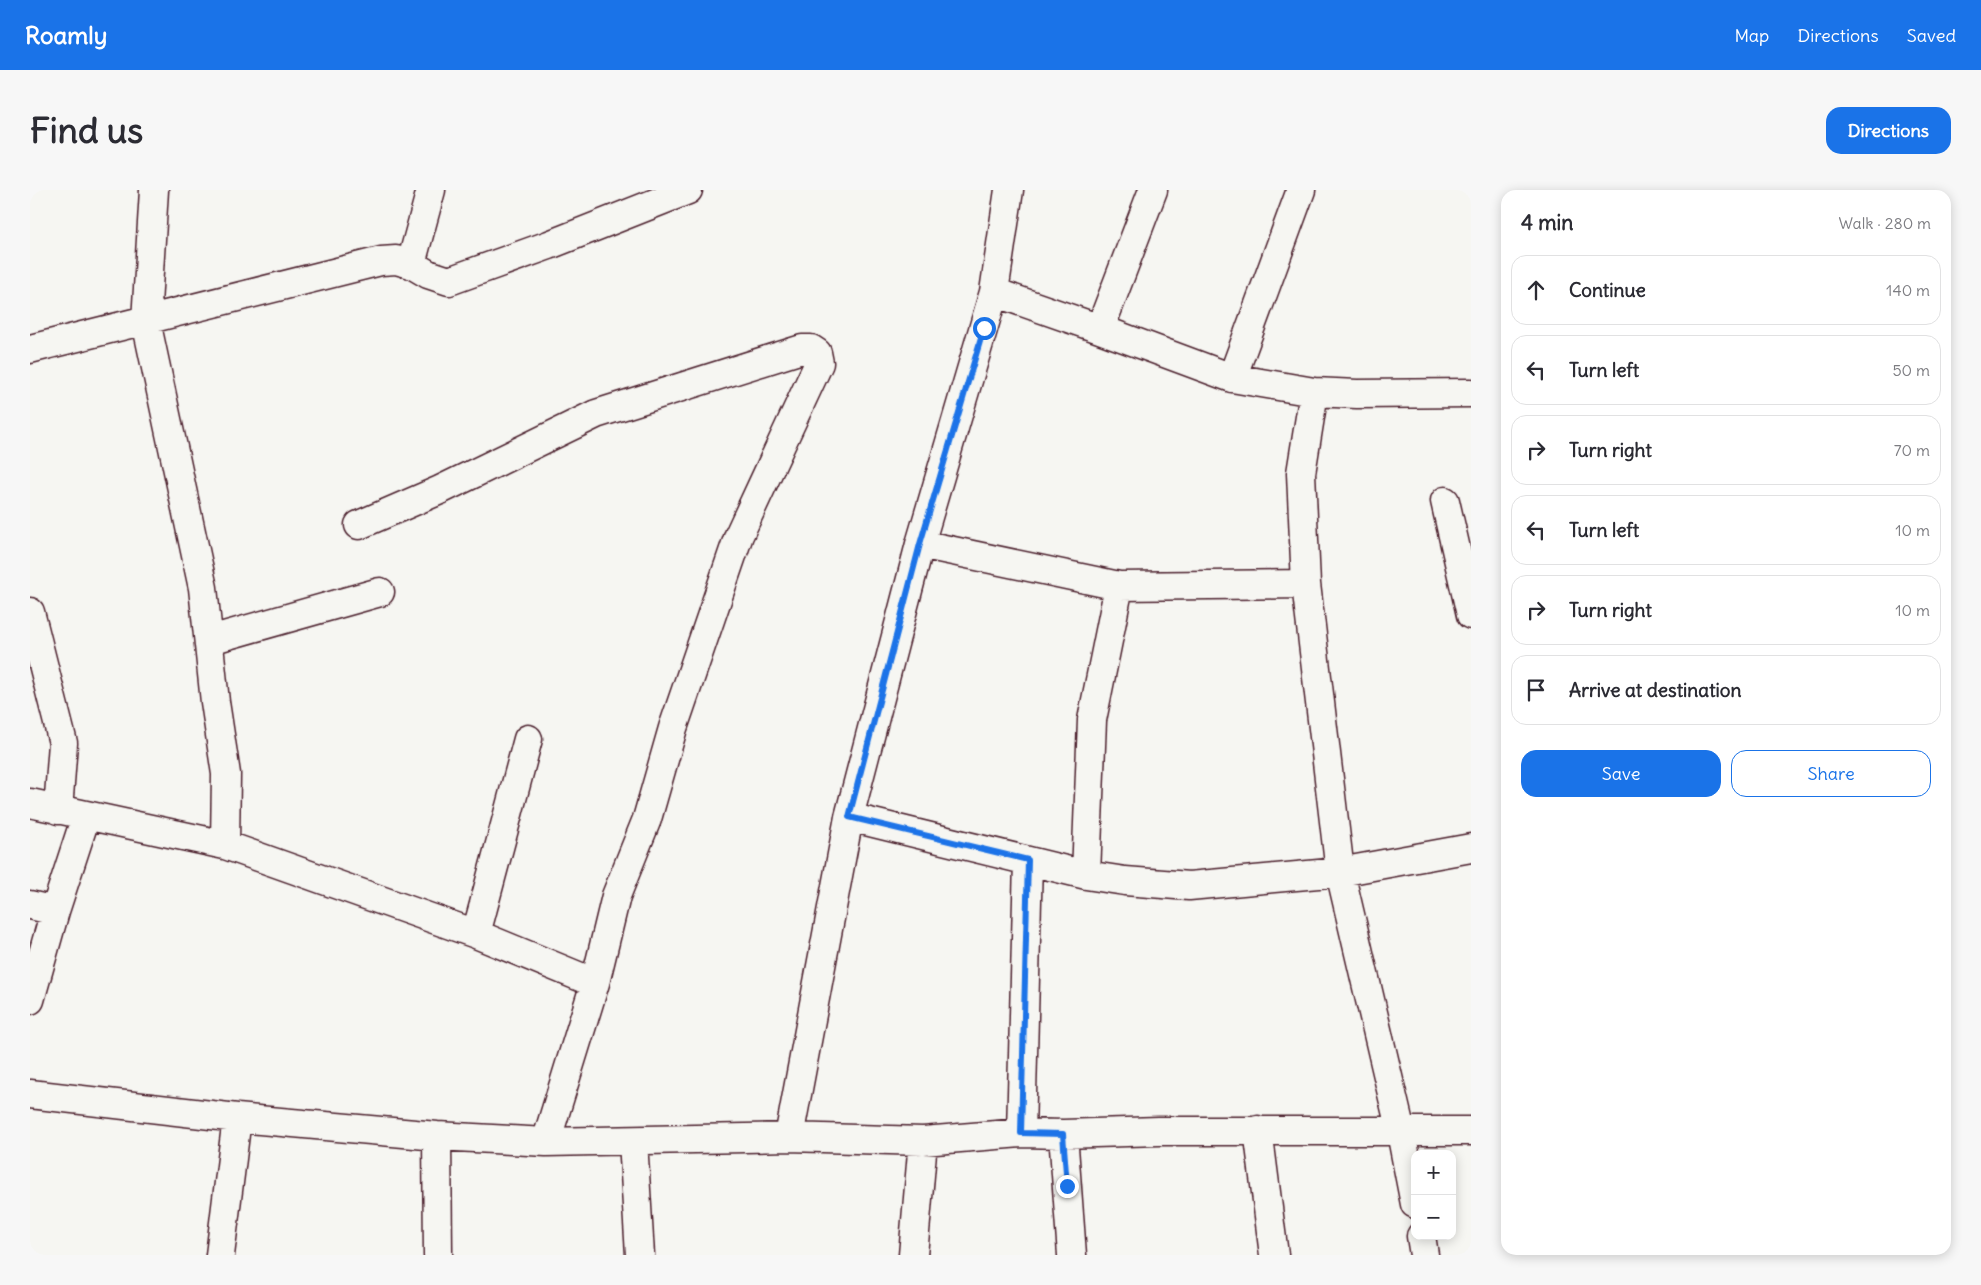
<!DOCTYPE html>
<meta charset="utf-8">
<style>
body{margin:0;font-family:Delius,sans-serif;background:#f7f7f7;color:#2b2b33}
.controls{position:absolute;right:15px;bottom:15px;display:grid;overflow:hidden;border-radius:10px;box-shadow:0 2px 12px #0003}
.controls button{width:45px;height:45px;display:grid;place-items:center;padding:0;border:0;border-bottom:1px solid #e1e1e2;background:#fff;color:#2b2b33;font:25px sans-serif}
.stop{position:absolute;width:15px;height:15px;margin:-11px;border:4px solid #1a73e8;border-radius:50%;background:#fff}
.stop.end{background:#1a73e8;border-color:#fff;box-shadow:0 1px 5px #0008}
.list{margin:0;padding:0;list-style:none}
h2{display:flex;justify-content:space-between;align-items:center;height:65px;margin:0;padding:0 20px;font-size:21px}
h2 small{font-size:16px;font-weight:400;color:#7c7c81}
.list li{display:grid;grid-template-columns:32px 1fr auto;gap:15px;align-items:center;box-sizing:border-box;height:70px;margin:0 10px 10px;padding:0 10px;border:1px solid #e1e1e2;border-radius:15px}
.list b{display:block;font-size:19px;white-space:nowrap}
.list em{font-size:16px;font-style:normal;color:#7c7c81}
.actions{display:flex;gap:10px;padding:15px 20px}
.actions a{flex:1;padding:11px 0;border:1px solid #1a73e8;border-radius:15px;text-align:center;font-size:18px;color:#1a73e8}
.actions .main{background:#1a73e8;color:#fff}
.icon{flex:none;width:28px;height:28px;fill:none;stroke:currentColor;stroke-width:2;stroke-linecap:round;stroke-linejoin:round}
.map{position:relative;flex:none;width:1441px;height:1065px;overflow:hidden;border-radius:15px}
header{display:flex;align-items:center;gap:30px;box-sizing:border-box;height:70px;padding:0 25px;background:#1a73e8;color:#fff}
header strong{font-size:24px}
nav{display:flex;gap:28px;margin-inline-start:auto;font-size:18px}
.intro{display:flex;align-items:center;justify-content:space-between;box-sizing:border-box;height:120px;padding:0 30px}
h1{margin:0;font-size:35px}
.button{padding:12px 22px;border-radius:15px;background:#1a73e8;color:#fff;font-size:18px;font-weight:700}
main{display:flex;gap:30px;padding:0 30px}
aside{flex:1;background:#fff;border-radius:15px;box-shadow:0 2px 12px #0003}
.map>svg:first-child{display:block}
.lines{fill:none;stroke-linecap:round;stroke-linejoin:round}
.minor-casing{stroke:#4a1f2b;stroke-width:31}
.minor{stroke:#f6f6f2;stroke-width:28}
.route{stroke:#1a73e8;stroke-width:6}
</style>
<header>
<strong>Roamly</strong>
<nav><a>Map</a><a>Directions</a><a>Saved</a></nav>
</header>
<div class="intro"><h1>Find us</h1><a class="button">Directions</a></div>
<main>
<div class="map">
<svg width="1441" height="1065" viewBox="0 0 1441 1065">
<rect width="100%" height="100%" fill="#f6f6f2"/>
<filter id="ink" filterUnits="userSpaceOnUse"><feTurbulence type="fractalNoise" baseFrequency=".02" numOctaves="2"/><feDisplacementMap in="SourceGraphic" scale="10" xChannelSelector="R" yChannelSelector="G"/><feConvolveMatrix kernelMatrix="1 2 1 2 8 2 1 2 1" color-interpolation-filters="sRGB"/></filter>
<g filter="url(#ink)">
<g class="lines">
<defs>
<path id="minor" d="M124 0 116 131 173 398 185 512 196 584 195 655
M381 74 401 0
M964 102 1070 139 1202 188 1284 202 1327 204 1441 203
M1070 139 1123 0
M0 159 351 71 366 70 381 74 398 84 419 91 519 55 658 0
M1202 188 1271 0
M1284 202 1271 283 1276 394 1310 682 1371 942 1385 1014
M1415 311 1441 425
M329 335 410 300 566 224 772 159H781L787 163 789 173 709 345 643 538 617 629 586 706 565 793 516 952
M890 354 1089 396 1276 394
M0 422 33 553 28 620
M180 450 350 402
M0 613 195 655 446 744 565 793
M819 627 1056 685 1095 691 1159 696 1310 682 1441 658
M1056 685 1062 530 1089 396
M0 715 25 721
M446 744 498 549
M0 810 25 721 56 626
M0 904 207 928 407 946 516 952 759 947 893 951 991 943 1033 944 1129 941H1441
M1228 940 1244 1065
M991 943 998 671
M1033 944 1042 1065
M407 946 408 1065
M759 947 819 627 890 354 964 102 979 0
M603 951 610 1065
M1391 1046 1394 1065
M190 1065 207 928
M883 1065 893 951"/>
</defs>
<use href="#minor" class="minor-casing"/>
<use href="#minor" class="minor"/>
</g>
</g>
<g class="lines" filter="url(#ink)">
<path class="route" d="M954 138 890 354 819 627 998 670 991 943 1033 944 1037 996"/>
</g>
</svg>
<div class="controls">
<button>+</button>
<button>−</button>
</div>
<div class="stop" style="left:954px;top:138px"></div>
<div class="stop end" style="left:1037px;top:996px"></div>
</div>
<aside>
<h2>4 min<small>Walk · 280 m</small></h2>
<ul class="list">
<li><svg class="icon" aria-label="ahead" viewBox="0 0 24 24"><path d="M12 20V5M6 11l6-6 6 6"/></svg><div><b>Continue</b></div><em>140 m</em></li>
<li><svg class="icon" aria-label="left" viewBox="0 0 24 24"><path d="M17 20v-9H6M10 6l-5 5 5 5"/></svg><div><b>Turn left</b></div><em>50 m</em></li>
<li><svg class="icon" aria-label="right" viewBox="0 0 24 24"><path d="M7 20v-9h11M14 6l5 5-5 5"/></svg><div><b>Turn right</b></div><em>70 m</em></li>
<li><svg class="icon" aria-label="left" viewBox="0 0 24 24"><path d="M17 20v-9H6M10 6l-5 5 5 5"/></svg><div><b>Turn left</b></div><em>10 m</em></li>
<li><svg class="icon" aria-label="right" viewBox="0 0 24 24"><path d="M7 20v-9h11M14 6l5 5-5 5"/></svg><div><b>Turn right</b></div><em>10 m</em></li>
<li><svg class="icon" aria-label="arrive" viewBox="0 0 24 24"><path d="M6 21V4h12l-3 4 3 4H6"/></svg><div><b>Arrive at destination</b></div></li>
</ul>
<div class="actions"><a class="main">Save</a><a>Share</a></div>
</aside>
</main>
